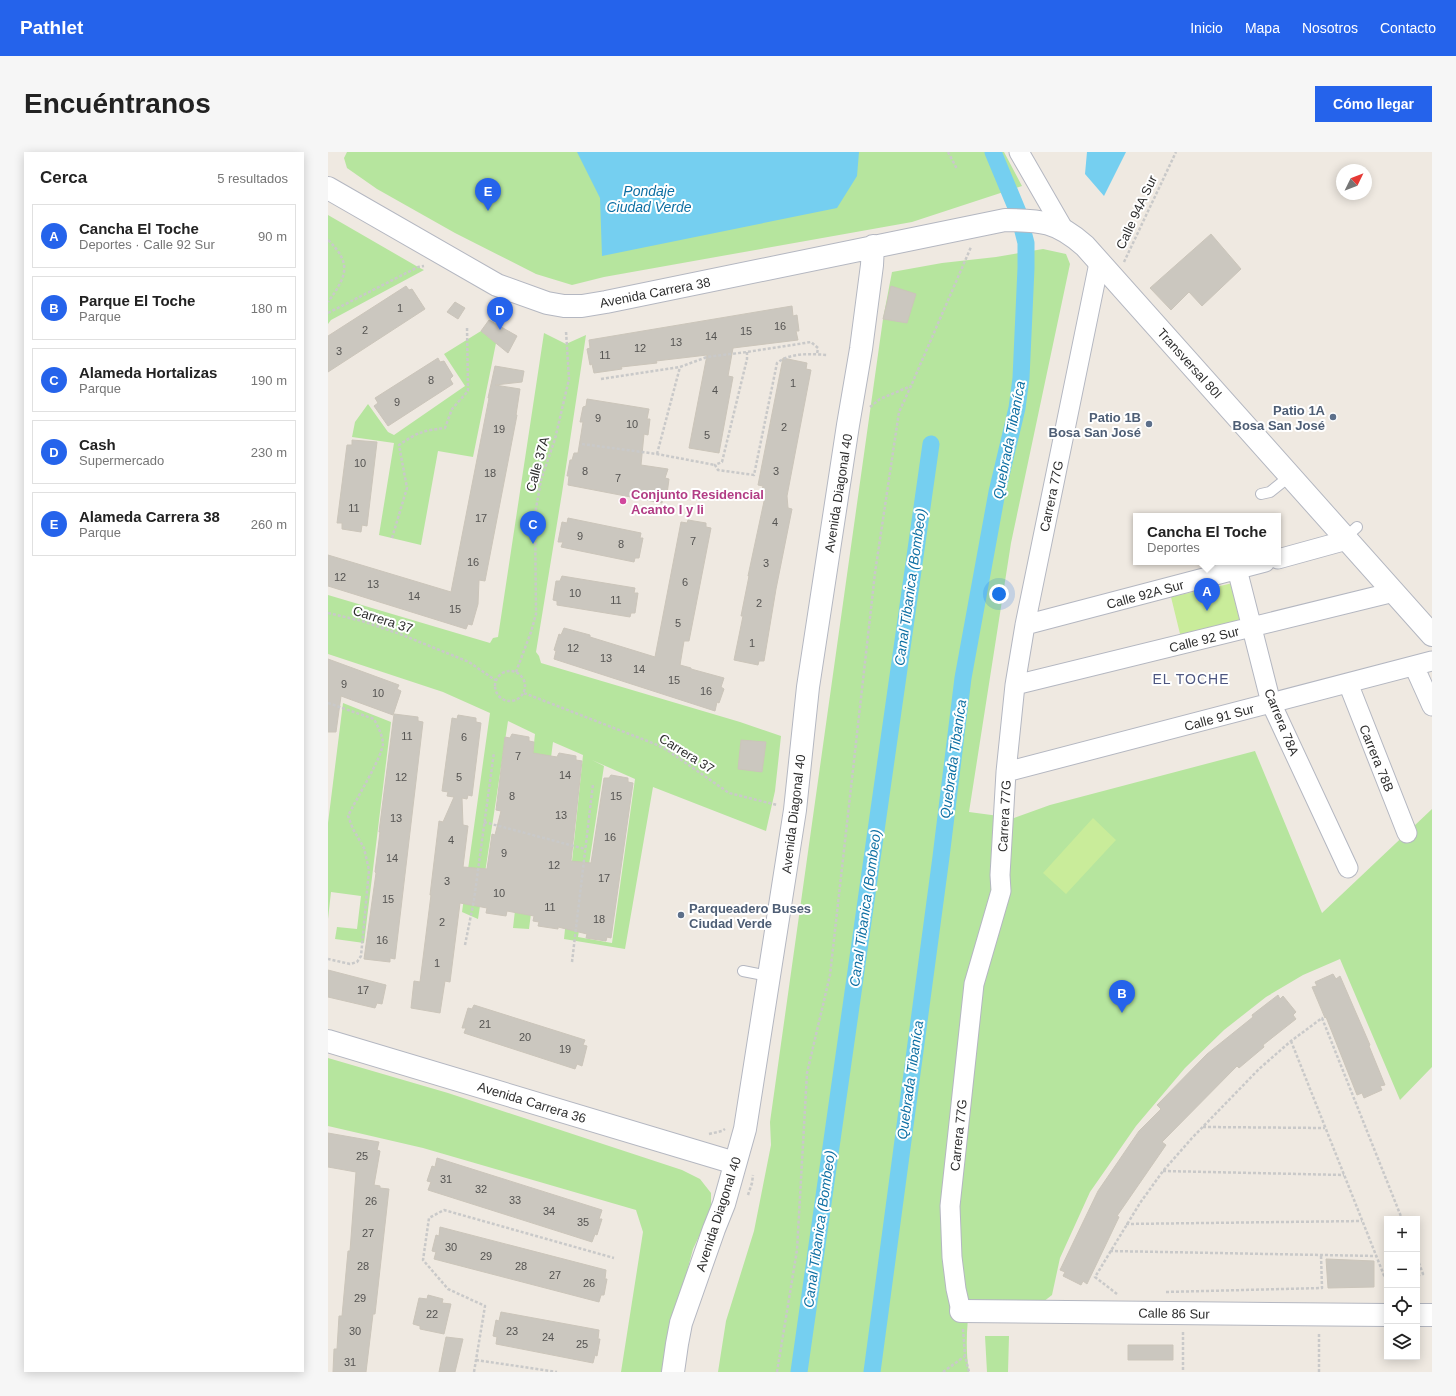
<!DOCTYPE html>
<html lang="es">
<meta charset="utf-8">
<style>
body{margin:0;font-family:Helvetica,sans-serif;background:#f6f6f6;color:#222}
.controls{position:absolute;right:12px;bottom:12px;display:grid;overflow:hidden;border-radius:0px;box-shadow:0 2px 10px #0003}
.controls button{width:36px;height:36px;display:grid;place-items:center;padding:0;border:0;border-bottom:1px solid #e0e0e0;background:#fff;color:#222;font:20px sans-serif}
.compass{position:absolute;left:1008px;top:12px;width:36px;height:36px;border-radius:50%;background:#fff;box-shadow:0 2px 10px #0003;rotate:47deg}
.you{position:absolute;left:671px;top:442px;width:14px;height:14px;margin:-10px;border:3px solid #fff;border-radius:50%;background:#1a73e8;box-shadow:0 0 0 6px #1a73e833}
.badge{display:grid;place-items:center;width:26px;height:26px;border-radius:50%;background:#2563eb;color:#fff;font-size:13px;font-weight:700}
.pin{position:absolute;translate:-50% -33px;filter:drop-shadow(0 1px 2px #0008)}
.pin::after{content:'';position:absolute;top:21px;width:14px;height:12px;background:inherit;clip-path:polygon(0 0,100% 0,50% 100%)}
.popup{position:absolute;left:805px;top:361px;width:148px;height:52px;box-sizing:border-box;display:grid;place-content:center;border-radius:0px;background:#fff;filter:drop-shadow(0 1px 3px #0005);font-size:13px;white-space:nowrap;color:#767676}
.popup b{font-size:15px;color:#222}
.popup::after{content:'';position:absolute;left:50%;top:100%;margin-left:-8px;border:8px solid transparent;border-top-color:#fff}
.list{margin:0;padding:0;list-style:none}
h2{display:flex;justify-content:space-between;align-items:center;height:52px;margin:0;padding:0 16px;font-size:17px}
h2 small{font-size:13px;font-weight:400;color:#767676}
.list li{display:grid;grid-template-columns:26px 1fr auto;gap:12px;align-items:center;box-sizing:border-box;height:64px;margin:0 8px 8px;padding:0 8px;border:1px solid #e0e0e0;border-radius:0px}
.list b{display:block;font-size:15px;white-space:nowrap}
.list p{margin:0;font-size:13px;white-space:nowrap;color:#767676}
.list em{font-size:13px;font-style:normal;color:#767676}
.icon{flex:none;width:22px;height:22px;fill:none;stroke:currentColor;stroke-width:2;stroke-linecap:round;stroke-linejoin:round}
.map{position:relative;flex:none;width:1104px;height:1220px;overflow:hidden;border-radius:0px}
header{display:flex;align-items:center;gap:24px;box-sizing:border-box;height:56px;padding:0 20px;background:#2563eb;color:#fff}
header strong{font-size:19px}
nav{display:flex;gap:22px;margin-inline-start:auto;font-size:14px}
.intro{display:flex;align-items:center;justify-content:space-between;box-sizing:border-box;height:96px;padding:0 24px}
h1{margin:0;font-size:28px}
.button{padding:10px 18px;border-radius:0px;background:#2563eb;color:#fff;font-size:14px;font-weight:700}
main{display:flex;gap:24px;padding:0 24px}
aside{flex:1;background:#fff;border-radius:0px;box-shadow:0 2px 10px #0003}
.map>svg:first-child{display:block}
.green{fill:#b6e59e;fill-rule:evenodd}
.pitch{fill:#c9ec9a}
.water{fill:#75cff0}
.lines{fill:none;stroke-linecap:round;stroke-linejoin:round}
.canal{stroke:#75cff0;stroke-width:17}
.building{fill:#cbc7bf;stroke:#cbc5ba}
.service-casing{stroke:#b4b7c1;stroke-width:12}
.minor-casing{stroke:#b4b7c1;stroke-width:21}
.tertiary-casing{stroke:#b4b7c1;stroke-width:24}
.secondary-casing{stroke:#b4b7c1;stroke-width:24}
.path{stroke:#c9c9c9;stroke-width:2.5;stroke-dasharray:3 2;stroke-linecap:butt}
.service{stroke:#fff;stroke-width:10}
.minor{stroke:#fff;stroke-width:19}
.tertiary{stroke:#fff;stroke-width:22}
.secondary{stroke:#fff;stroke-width:22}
.service-dot{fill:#5c6f8a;stroke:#fff;stroke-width:1.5}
.hotel-dot{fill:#d1479c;stroke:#fff;stroke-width:1.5}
.labels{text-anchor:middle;stroke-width:4;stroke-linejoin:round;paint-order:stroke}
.number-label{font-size:11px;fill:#555452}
.street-label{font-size:13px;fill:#2e2e2e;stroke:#fff}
.service-label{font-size:13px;font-weight:bold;fill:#4e5e75;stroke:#fff;text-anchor:end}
.hotel-label{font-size:13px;font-weight:bold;fill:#b23c85;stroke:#fff;text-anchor:start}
.water-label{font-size:14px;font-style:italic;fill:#0d6fa3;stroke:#fff}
.neighbourhood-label{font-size:14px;letter-spacing:1px;fill:#4d5680;stroke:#fff}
</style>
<header>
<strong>Pathlet</strong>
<nav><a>Inicio</a><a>Mapa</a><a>Nosotros</a><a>Contacto</a></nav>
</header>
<div class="intro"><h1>Encuéntranos</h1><a class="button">Cómo llegar</a></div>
<main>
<aside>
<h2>Cerca<small>5 resultados</small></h2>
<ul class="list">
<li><span class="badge">A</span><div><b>Cancha El Toche</b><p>Deportes · Calle 92 Sur</p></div><em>90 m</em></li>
<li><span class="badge">B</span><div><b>Parque El Toche</b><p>Parque</p></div><em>180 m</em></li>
<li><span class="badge">C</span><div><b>Alameda Hortalizas</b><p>Parque</p></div><em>190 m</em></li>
<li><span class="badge">D</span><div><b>Cash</b><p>Supermercado</p></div><em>230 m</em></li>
<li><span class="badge">E</span><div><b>Alameda Carrera 38</b><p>Parque</p></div><em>260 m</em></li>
</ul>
</aside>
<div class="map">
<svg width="1104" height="1220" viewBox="0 0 1104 1220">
<rect width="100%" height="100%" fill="#efe9e1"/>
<path class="green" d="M19 0H676L694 34 584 70 276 125 244 133 208 122 127 81 49 37 19 16 16 6Z
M0 63 90 115 96 118 3 168 0 172Z
M715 97 738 102 742 112 683 391 641 660 686 666 722 653 927 599 994 761 1104 657V915L1072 948 1012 807 975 823 938 845 896 878 857 916 808 974 762 1040 732 1106 724 1143 715 1150 642 1148C639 1173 637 1196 641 1220H390L398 1169 426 1079 443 993 442 970 555 167 564 120 614 111 668 105Z
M153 179 168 191 145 305 110 299 93 393 51 383 66 291 24 285 27 270 40 252 60 280 66 283 137 234 116 202Z
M216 181 238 192 258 183 234 341 208 500 211 504 213 511 412 570 453 584 447 639 438 679 325 635 297 797 236 787 255 603 225 590 201 777 185 776 207 582 180 569 150 767 134 760 162 561 115 540 0 502V443L162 491 165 486 170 485ZM264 608 307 627 284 791 250 785 276 614Z
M15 551 63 570 36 791 7 787 9 775 29 777 33 744 3 740 0 767V671Z
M0 906 120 941 354 1018 372 1027 383 1041V1059L365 1097 345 1172 336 1220H293L315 1080 308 1058 95 996 0 974Z
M657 1184H681L680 1220H659Z"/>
<path class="pitch" d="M905 431 915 472 853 486 843 445Z
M765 666 788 688 738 742 715 721Z"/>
<path class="water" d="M249 0H531L529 24 509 56 274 104 272 46Z
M759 0H798L776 44 757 22Z"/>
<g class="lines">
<path class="canal" d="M471 1220 603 292
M544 1220 613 705 635 526 669 340 689 256 693 226 698 116V91L690 60 665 0"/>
</g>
<path class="building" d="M883 82 913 117 874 154 861 140 843 158 822 136Z
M78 134 81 138 84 137 97 157 0 220V184Z
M563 134 588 142 579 171 555 167Z
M127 150 137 156 130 167 119 160Z
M464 154 465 164 469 163 471 179H468L470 188 405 196 400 224 405 225 391 301 361 296 379 203 328 209 329 211 293 215 294 217 266 221 264 212 262 213 259 197 262 196 261 188Z
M161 168 189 184 180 201 153 179Z
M110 206 112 210 116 209 125 224 122 227 125 232 60 274 46 254 50 251 47 246Z
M455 206 479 211 478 217 483 218 459 344 460 356 464 357 448 437 436 509H431L430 513 406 508 415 464H413L421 424H420L438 340 434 339 435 334 430 333Z
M167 214 196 219 194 230 167 233 192 237 188 263H189L157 429 151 428 150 452 144 473 140 472 138 477 0 434V403L123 440 161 246H160Z
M259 247 321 257 319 267H322L320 283 316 282 313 313 340 317 337 326 341 327 339 342H335L334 351 240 333 241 324H239L242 308H244L246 301H250L255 270H252L255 255 258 254Z
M24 288 49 290 39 374 34 373 33 380 14 377V371H9L19 293H24Z
M240 366 313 381 312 386H315L311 406H307L306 410 233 395 235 390H230L234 370 239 371Z
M360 368 378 371V375L383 376 361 489H356L352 513 363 516V517L396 526 393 535 396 537 391 551 389 550 387 559 226 507 228 499 226 498 231 482 233 483 236 476 262 483V485L327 505 353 370 359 371Z
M234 424 307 436 306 441H310L307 461H303L302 465 229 453V449L225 448 228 429H232Z
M0 507 71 533 69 537 73 539 65 563 13 544 8 580H0Z
M66 562 90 565V569L95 570 67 807 62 806V810L36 807 48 721 47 720 52 680H51Z
M130 563 148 566V570L153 571 144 644 140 643 139 647 134 646 135 673 140 674 135 715 159 717 164 682 167 683 173 659 168 658 177 585 182 586 184 582 201 585V589L206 590 205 601 229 605 231 601 248 604V608L254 609 243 709 263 711 276 626H281L283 623 300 626V630L305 631 283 786 279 785 278 789 258 786 259 782 230 775V777L210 774 211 770 205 769 206 764 179 759 178 764 158 761 159 756 132 751 122 830 117 829 112 861 83 856 86 829 92 830 103 743H102L111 669 115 670 126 645 119 644 120 640 114 639 124 566 129 567Z
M413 588 438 590 434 620 410 617Z
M0 818 58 833 54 852 49 851 47 856 0 845Z
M1005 822 1008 827 1012 824 1042 893 1041 894 1057 933 1052 934 1054 938 1036 946 1034 941 1029 943 998 865 997 866 984 835 989 834 987 830Z
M950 843 952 847 955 844 968 860 965 863 968 867 935 893 936 895 911 916 909 914 834 990 838 993 789 1064 791 1065 759 1132 755 1129 753 1133 735 1124 737 1120 732 1118 770 1039 811 979 833 957 829 953 879 902 925 865 924 863Z
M146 853 257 888 255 893 259 894 254 914 249 912 247 917 136 881 138 876H134L140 856 144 857Z
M0 981 51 990 49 998 52 999 46 1033 52 1034V1036L61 1037 47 1162H45L38 1220H5L6 1197H9L11 1164H14L20 1099H22L28 1020 0 1015Z
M109 1006 274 1058 271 1067H274L269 1083 267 1082 264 1090 100 1038 103 1030 99 1029 104 1014 107 1015Z
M112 1075 278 1118 277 1127H279L276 1143H273L271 1150 106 1107 108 1100 104 1099 108 1083 111 1084Z
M998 1107 1046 1109V1135L1000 1136Z
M100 1143 115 1147 114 1151 123 1152 116 1182 92 1177V1174L85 1172 91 1146 99 1147Z
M173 1160 271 1178 270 1187H272L269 1204 267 1203 265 1211 168 1192 169 1185 165 1184 168 1168 171 1169Z
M118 1185 135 1187 127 1220H111Z
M800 1193H845V1208H800Z"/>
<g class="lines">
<defs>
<path id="service" d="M933 342 942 340 962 324
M1017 386 1029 375
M415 819 441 824"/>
<path id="minor" d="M691 0 736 78
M950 407 1019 388
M909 417 943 551 1020 716
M697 473 937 410
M1086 514 1104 554
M1020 531 1079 681
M687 533 1066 440
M678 620 1104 509
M633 1159 628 1137 624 1105 622 1054 646 832 673 739 672 723 678 620 687 533 697 473 771 111"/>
<path id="tertiary" d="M633 1159 1059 1163
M1089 1163H1104"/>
<path id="secondary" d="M0 36 169 133 219 151 236 154H254L278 150 677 68C713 68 729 69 757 94L1104 483
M0 889 407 1011
M345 1220 349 1192 353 1171 386 1077 396 1052 417 977 467 658 480 535 520 273 533 197 544 113 545 94"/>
</defs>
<use href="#service" class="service-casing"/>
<use href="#minor" class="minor-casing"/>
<use href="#tertiary" class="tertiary-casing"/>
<use href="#secondary" class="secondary-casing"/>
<path class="path" d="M620 0 629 17
M0 88C25 112 18 125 0 150
M796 110 848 0
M0 161 90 115 96 114
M419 200V207L394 310 387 313 390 318 426 323 449 211C463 200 483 202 500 203
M273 227 352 215 379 205 419 200 483 190 490 196 489 202
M542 255 552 247 583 234
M254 292 329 302 387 313
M329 302 352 215
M64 386 79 336 71 293C90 280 94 279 117 276L124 257 140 239 139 175
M0 461 34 469 72 482 141 510 167 528
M167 534a15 15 0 1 1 30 0a15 15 0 1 1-30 0Z
M188 520 203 480 208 462 207 362 213 328 227 287 241 227 238 179
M196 541 327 592 339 598 401 641 449 653
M0 551 46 567C50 575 54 582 55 591 55 604 27 649 20 664L25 677 36 696 41 718 33 804 29 810 22 812 0 807
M156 670 257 697
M137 793 146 748 166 600
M244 810 265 632
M963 889 1059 1131
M875 975 997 976
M381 982 394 979 397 977
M835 1019 1016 1023
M420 1043 424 1031 425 1023
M798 1072 1034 1069
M782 1099 1048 1104
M1089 1106 1095 1122 1089 1124
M838 1140 994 1136 993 1103
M789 1142 767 1125 812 1051 835 1019 864 986 931 917 963 889 994 866 1074 1067
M635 1177 637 1204 641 1220
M855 1180V1220
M148 1208 229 1220
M146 1220 157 1154 120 1137 95 1108 101 1066 116 1058 286 1106
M449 1220 469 1098 479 921 502 823 547 421 571 260 583 234 643 95
M615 1220 637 1204
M991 1220V1181"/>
<use href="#service" class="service"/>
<use href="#minor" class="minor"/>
<use href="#tertiary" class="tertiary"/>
<use href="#secondary" class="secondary"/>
</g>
<g class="service-dot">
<circle cx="1005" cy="265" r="4"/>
<circle cx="821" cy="272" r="4"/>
<circle cx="353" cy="763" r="4"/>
</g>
<circle class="hotel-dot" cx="295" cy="349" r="4"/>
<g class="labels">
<g class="number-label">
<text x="72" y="160">1</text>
<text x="452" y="178">16</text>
<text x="37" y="182">2</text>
<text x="418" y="183">15</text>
<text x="383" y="188">14</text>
<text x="348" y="194">13</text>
<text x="312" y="200">12</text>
<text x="11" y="203">3</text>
<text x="277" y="207">11</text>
<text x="103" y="232">8</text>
<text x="465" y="235">1</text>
<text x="387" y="242">4</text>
<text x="69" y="254">9</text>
<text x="270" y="270">9</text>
<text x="304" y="276">10</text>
<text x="456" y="279">2</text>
<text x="171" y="281">19</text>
<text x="379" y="287">5</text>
<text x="32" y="315">10</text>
<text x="257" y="323">8</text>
<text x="448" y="323">3</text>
<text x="162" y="325">18</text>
<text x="290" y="330">7</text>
<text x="26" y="360">11</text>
<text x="153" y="370">17</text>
<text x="447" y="374">4</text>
<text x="252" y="388">9</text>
<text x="365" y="393">7</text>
<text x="293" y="396">8</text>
<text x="145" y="414">16</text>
<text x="438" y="415">3</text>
<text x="12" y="429">12</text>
<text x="357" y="434">6</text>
<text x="45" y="436">13</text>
<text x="247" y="445">10</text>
<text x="86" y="448">14</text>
<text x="288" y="452">11</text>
<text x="431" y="455">2</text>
<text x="127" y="461">15</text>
<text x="350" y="475">5</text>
<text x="424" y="495">1</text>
<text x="245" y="500">12</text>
<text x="278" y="510">13</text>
<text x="311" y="521">14</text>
<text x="346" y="532">15</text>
<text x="16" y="536">9</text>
<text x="378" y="543">16</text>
<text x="50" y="545">10</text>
<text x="79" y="588">11</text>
<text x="136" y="589">6</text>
<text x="190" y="608">7</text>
<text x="237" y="627">14</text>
<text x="73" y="629">12</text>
<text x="131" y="629">5</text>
<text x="184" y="648">8</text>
<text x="288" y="648">15</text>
<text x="233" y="667">13</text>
<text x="68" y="670">13</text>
<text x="282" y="689">16</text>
<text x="123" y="692">4</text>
<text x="176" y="705">9</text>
<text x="64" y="710">14</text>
<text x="226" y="717">12</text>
<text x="276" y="730">17</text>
<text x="119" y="733">3</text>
<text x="171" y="745">10</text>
<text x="60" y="751">15</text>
<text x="222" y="759">11</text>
<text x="271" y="771">18</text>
<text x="114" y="774">2</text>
<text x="54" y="792">16</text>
<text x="109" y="815">1</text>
<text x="35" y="842">17</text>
<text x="157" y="876">21</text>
<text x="197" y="889">20</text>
<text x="237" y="901">19</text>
<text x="34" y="1008">25</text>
<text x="118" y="1031">31</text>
<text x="153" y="1041">32</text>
<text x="187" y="1052">33</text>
<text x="43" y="1053">26</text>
<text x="221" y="1063">34</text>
<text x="255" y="1074">35</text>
<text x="40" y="1085">27</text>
<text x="123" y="1099">30</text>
<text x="158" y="1108">29</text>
<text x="35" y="1118">28</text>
<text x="193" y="1118">28</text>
<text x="227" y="1127">27</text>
<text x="261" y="1135">26</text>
<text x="32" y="1150">29</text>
<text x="104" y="1166">22</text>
<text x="27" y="1183">30</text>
<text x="184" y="1183">23</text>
<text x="220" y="1189">24</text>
<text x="254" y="1196">25</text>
<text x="22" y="1214">31</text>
</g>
<g class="street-label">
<text transform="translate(808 60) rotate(-65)" y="5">Calle 94A Sur</text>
<text transform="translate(327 140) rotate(-11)" y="5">Avenida Carrera 38</text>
<text transform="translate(862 211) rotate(48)" y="5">Transversal 80I</text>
<text transform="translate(209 312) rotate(-75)" y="5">Calle 37A</text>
<text transform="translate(510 341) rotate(-81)" y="5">Avenida Diagonal 40</text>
<text transform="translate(723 344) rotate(-78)" y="5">Carrera 77G</text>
<text transform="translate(817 442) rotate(-15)" y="5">Calle 92A Sur</text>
<text transform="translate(55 467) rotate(18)" y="5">Carrera 37</text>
<text transform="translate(876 487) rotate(-14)" y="5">Calle 92 Sur</text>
<text transform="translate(891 565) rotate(-15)" y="5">Calle 91 Sur</text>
<text transform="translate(954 570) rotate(68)" y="5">Carrera 78A</text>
<text transform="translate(359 601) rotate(32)" y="5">Carrera 37</text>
<text transform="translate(1049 606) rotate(68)" y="5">Carrera 78B</text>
<text transform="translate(465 662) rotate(-83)" y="5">Avenida Diagonal 40</text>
<text transform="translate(676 664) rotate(-87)" y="5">Carrera 77G</text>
<text transform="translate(204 950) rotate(17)" y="5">Avenida Carrera 36</text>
<text transform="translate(630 983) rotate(-84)" y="5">Carrera 77G</text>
<text transform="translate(390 1062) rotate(-72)" y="5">Avenida Diagonal 40</text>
<text transform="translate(846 1161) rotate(1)" y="5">Calle 86 Sur</text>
</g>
<g class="service-label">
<text x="997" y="263">Patio 1A<tspan x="997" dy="15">Bosa San José</tspan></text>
<text x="813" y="270">Patio 1B<tspan x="813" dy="15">Bosa San José</tspan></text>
<text x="361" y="761" text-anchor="start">Parqueadero Buses<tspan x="361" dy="15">Ciudad Verde</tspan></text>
</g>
<g class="hotel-label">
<text x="303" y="347">Conjunto Residencial<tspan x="303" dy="15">Acanto I y Ii</tspan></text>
</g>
<g class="water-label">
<text x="321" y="44">Pondaje<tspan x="321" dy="16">Ciudad Verde</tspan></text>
<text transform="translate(681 288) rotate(-79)" y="5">Quebrada Tibaníca</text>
<text transform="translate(582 435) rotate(-82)" y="5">Canal Tibanica (Bombeo)</text>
<text transform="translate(625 607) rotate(-82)" y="5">Quebrada Tibaníca</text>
<text transform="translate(537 756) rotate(-82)" y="5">Canal Tibanica (Bombeo)</text>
<text transform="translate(582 928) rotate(-82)" y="5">Quebrada Tibaníca</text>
<text transform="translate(491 1077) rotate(-82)" y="5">Canal Tibanica (Bombeo)</text>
</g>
<g class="neighbourhood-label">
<text x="863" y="532">EL TOCHE</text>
</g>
</g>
</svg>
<div class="controls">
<button>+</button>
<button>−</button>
<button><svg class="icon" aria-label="locate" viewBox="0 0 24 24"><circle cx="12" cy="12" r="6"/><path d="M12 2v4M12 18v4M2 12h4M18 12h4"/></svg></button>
<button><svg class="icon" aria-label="layers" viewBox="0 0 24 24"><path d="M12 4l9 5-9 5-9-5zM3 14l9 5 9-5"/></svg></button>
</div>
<svg class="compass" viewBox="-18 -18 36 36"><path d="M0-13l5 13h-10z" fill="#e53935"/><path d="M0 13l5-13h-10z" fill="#767676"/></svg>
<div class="you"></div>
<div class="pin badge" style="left:879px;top:459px">A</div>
<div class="popup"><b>Cancha El Toche</b>Deportes</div>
<div class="pin badge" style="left:794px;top:861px">B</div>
<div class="pin badge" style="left:205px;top:392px">C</div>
<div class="pin badge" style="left:172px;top:178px">D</div>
<div class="pin badge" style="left:160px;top:59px">E</div>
</div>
</main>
